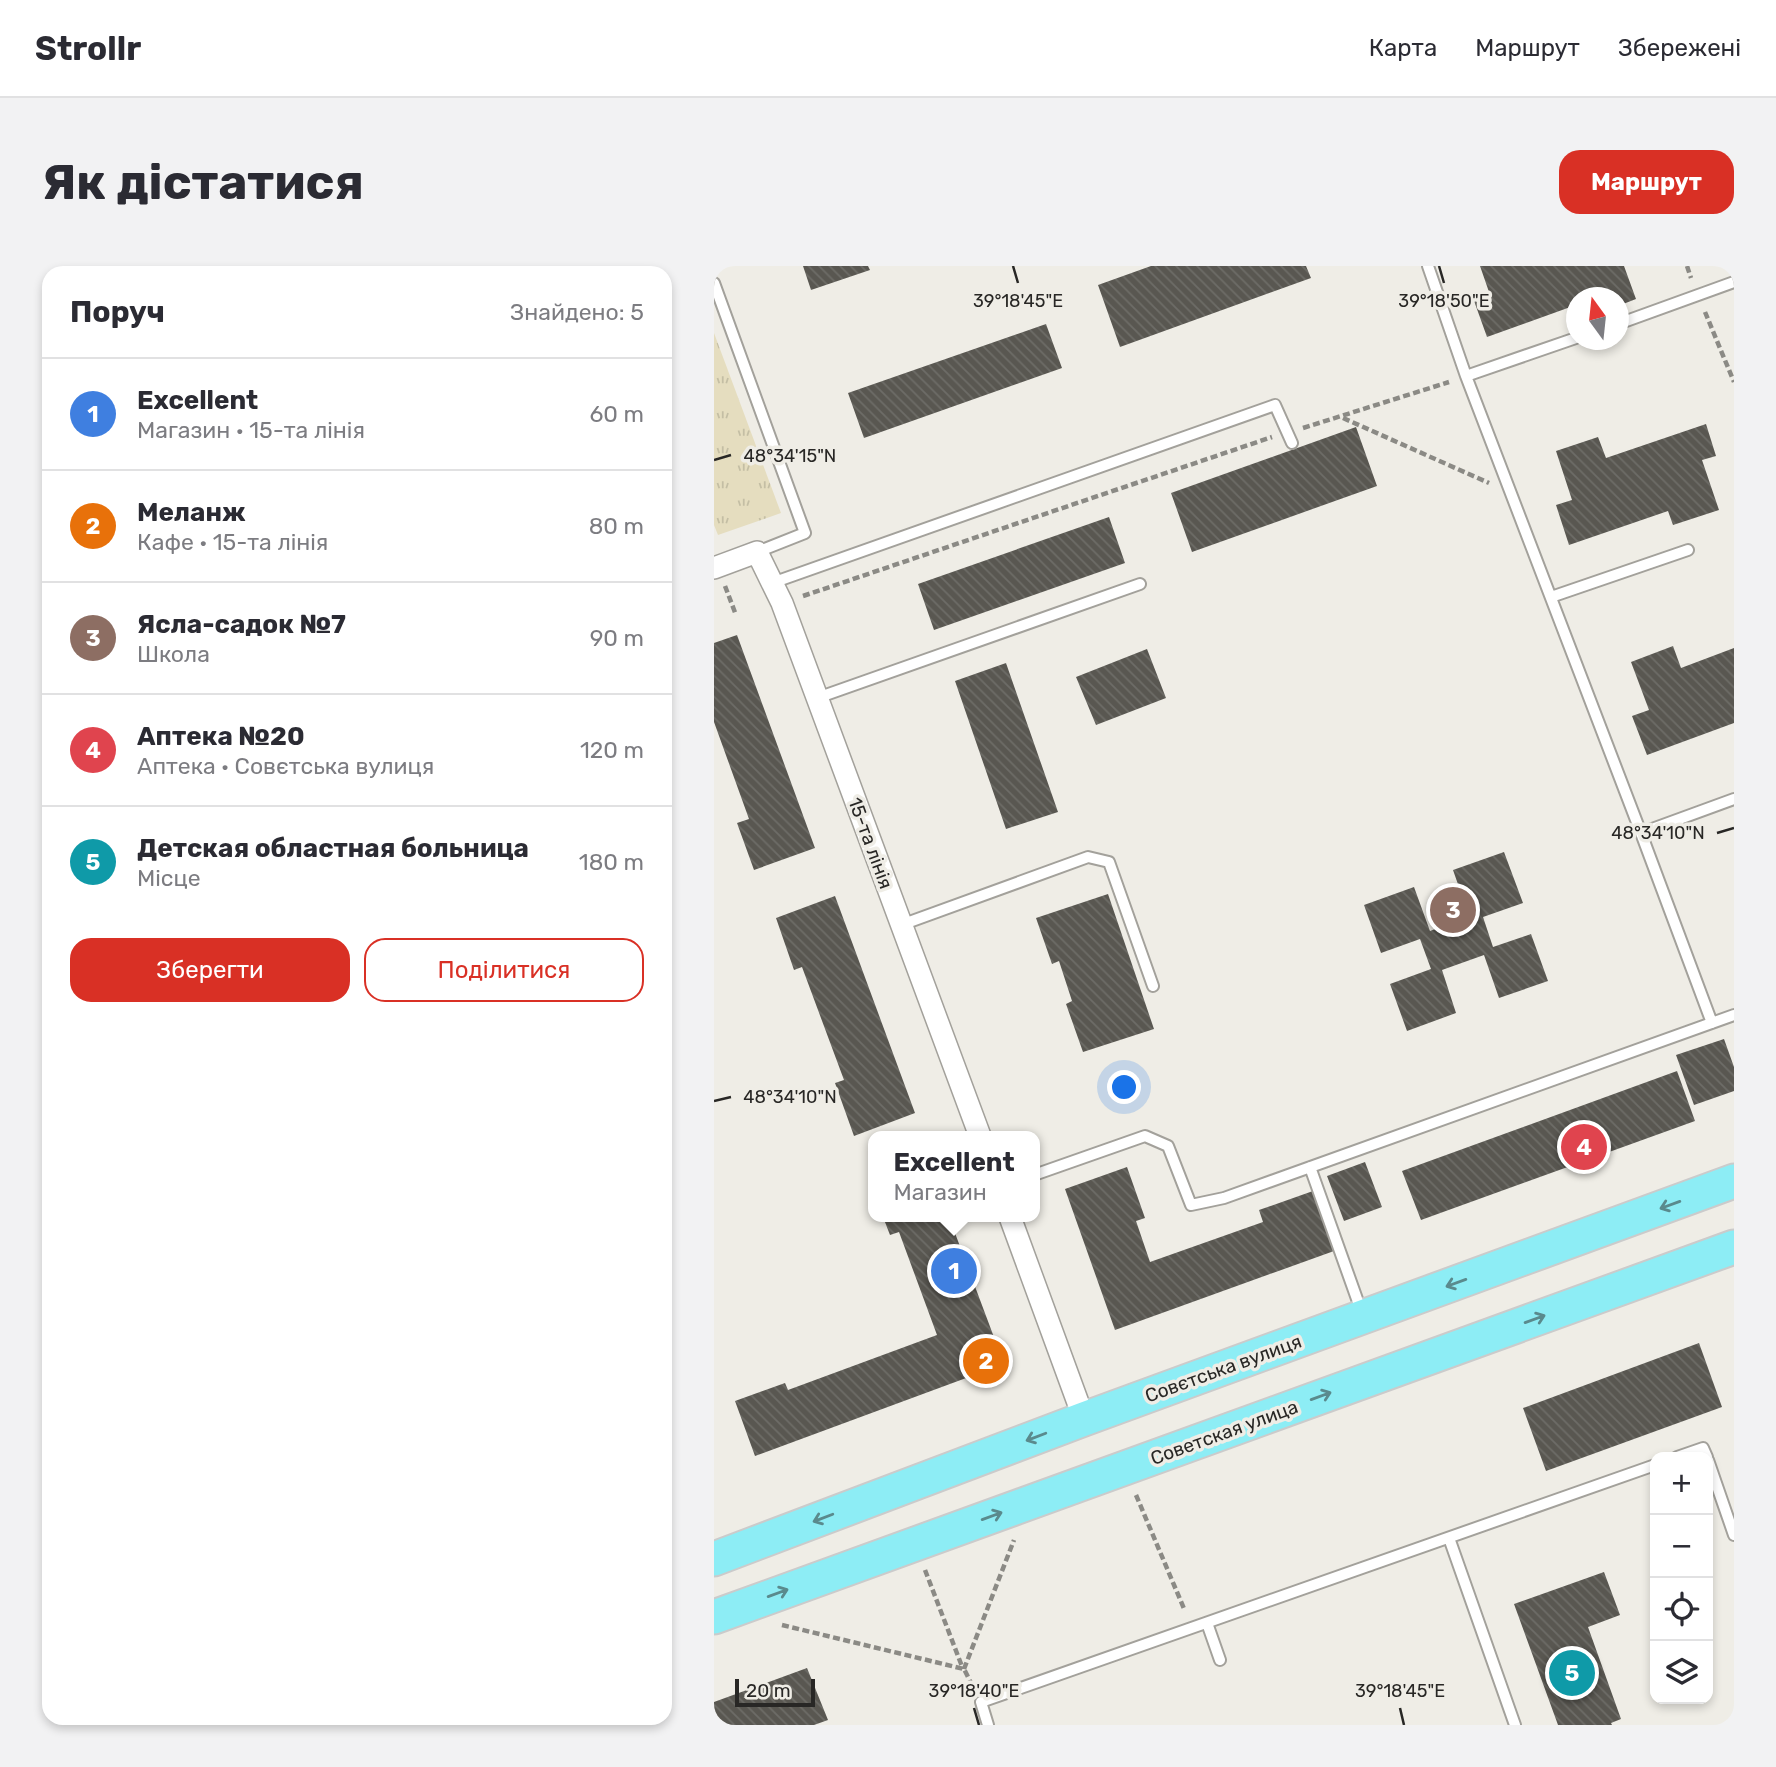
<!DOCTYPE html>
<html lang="uk">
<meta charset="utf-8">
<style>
body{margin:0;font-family:Rubik,sans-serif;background:#f2f2f3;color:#2b2b33}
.controls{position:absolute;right:21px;bottom:21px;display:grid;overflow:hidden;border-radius:14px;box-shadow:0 4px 10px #0003}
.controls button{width:63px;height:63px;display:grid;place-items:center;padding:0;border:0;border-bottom:2px solid #e1e1e2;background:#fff;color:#2b2b33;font:35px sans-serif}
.compass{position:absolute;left:852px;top:21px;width:63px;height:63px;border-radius:50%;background:#fff;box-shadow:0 4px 10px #0003;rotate:345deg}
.scale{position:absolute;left:21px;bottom:18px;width:80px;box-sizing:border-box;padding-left:7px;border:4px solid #282725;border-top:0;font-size:19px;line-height:24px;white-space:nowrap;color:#282725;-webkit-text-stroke:5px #efede6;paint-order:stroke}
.you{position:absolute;left:411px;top:822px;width:24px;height:24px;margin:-18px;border:5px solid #fff;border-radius:50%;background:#1a73e8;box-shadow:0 0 0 10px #1a73e833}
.badge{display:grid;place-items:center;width:46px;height:46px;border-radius:50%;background:#d93025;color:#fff;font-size:23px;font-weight:700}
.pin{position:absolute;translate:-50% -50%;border:4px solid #fff;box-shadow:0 2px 7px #0006}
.popup{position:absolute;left:154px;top:865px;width:172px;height:91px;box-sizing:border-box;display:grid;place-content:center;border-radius:14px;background:#fff;filter:drop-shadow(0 2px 5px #0005);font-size:23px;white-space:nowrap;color:#7c7c81}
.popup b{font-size:26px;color:#2b2b33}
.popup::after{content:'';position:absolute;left:50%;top:100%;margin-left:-14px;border:14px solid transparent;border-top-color:#fff}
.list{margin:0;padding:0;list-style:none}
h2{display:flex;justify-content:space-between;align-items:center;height:91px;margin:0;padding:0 28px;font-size:30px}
h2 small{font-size:23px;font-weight:400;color:#7c7c81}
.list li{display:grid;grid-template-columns:46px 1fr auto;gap:21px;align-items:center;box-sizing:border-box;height:112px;padding:0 28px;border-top:2px solid #e1e1e2}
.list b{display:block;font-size:26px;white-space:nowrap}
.list p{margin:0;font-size:23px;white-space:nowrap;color:#7c7c81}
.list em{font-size:23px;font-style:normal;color:#7c7c81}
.actions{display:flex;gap:14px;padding:21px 28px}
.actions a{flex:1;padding:16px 0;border:2px solid #d93025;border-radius:21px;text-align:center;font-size:24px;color:#d93025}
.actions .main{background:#d93025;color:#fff}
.icon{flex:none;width:38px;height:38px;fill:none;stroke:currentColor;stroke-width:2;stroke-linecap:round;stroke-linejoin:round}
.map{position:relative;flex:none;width:1020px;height:1459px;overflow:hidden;border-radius:21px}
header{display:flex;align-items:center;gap:42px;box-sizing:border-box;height:98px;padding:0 35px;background:#fff;border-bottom:2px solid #e1e1e2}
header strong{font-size:33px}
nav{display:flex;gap:38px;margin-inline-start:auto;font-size:24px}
.intro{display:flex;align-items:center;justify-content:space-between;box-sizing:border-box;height:168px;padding:0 42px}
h1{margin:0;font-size:49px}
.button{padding:18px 32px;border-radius:21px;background:#d93025;color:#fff;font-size:24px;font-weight:700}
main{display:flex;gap:42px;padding:0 42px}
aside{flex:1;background:#fff;border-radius:21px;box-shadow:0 4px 10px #0003}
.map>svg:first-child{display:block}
.park{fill:url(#park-tufts)}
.building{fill:url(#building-back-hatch)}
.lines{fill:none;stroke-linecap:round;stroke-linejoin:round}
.lane-casing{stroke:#a3a19b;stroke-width:14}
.street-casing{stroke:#a3a19b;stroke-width:24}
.primary-casing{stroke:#cbcbcb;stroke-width:37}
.path{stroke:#8b8a85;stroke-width:4.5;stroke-dasharray:7 3.5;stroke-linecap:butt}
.lane{stroke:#fff;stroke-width:10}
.street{stroke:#fff;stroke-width:21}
.primary{stroke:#8dedf5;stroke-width:33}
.oneway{stroke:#5a8a8d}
.ticks{fill:none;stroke:#282725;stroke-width:2.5}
.labels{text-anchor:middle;stroke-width:7;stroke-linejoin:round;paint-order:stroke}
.street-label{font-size:19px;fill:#282725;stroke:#efede6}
.ticks-label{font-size:18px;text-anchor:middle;fill:#282725;stroke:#efede6;stroke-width:7;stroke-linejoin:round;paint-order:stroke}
</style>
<header>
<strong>Strollr</strong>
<nav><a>Карта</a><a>Маршрут</a><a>Збережені</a></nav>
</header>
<div class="intro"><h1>Як дістатися</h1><a class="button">Маршрут</a></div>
<main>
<aside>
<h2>Поруч<small>Знайдено: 5</small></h2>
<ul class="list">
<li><span class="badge" style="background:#3f7fe0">1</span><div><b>Excellent</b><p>Магазин · 15-та лінія</p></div><em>60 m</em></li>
<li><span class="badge" style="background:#e8710a">2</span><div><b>Меланж</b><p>Кафе · 15-та лінія</p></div><em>80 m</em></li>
<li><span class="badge" style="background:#8d6e63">3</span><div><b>Ясла-садок №7</b><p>Школа</p></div><em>90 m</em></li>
<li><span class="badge" style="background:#e0444e">4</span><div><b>Аптека №20</b><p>Аптека · Совєтська вулиця</p></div><em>120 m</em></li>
<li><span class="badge" style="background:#0f9aa8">5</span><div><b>Детская областная больница</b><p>Місце</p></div><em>180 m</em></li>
</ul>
<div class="actions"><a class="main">Зберегти</a><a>Поділитися</a></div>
</aside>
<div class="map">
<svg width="1020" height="1459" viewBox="0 0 1020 1459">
<defs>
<pattern id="park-tufts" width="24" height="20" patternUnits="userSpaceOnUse" patternTransform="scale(1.75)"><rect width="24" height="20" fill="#e5ddbf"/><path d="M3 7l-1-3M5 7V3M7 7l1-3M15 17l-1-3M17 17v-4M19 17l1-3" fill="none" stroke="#c4bea4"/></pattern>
<pattern id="building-back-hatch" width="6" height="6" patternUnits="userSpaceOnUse" patternTransform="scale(1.75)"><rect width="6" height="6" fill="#595751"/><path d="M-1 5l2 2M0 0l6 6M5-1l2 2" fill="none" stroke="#6d6c67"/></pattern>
</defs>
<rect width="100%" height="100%" fill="#efede6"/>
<path class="park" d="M0 67 67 247 4 269 0 259Z"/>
<path class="building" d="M89 0H154L156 4 97 24Z
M437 0H592L597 12 406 81 384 19Z
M766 0H910L922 33 904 40V32H862V39L773 71 759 32 775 26Z
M332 58 348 102 150 172 134 127Z
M992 158 1002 190 988 194 1005 244 959 259 954 245 855 279 842 239 858 234 842 185 884 171 892 192Z
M642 161 663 220 478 286 457 227Z
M395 251 411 297 220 364 204 318Z
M23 369 101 582 40 604 23 557 35 553 0 456V377Z
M959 380 967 402 1020 382V457L933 489 918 450 935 444 917 396Z
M433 383 452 432 382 459 362 411Z
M292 397 344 546 292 563 241 415Z
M790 586 809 637 769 651 779 681 817 668 834 715 785 732 770 689 728 704 742 747 693 765 676 718 717 703 706 673 667 687 650 639 700 621 716 665 755 650 739 604Z
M394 628 440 763 369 786 352 738 358 735 345 695 338 698 322 652Z
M121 630 201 847 140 870 121 817 130 814 88 701 80 704 62 652Z
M1010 773 1020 801V825L980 839 962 789Z
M963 805 981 855 707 954 688 905Z
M651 896 668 941 630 955 613 910Z
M413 901 431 952 422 955 436 996 549 956 545 944 599 925 620 985 401 1064 351 923Z
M169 951H235L290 1098 41 1190 21 1135 71 1117 74 1124 223 1069 185 966 176 969Z
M985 1077 1008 1141 832 1205 809 1142Z
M890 1306 906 1349 874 1361 907 1453 897 1457 898 1459H844L800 1338Z
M93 1402 114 1454 100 1459H6L0 1444V1436Z"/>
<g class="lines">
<defs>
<path id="lane" d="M714 0 752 110
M0 17 91 267 43 286
M904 58 1020 16
M862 72 752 110 927 567 1020 533
M58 317 561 139 578 177
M837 331 974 284
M103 432 426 318
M927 567 998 757
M187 659 374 591 395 596 439 720
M596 901 648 1047
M320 909 431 870 454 880 477 939 510 932 1020 749
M963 1191 989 1182 993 1191
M994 1194 1020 1269
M735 1272 801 1459
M493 1357 506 1394
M274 1459 267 1436 941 1199"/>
<path id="street" d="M0 302 43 286 68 337 266 870
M296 951 370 1153"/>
<path id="primary" d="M0 1293 370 1153 1020 915
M0 1351 1020 981"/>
</defs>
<use href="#lane" class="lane-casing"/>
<use href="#street" class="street-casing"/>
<use href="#primary" class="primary-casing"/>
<path class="path" d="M973 0 977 12
M991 46 1020 116
M629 152 775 217
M589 162 735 116
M11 320 22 349
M89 330 558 171
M422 1229 471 1345
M211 1304 249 1403
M68 1359 250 1403 260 1423
M250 1403 300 1274"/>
<use href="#lane" class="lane"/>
<use href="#street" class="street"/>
<use href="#primary" class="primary"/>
</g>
<defs><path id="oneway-shaft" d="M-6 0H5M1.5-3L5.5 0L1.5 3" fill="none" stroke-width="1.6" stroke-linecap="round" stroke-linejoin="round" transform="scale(1.75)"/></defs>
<g class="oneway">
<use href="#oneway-shaft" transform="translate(956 939) rotate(160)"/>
<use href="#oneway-shaft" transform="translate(742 1017) rotate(160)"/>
<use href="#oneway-shaft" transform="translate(821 1053) rotate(-20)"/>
<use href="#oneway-shaft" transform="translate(607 1130) rotate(-20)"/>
<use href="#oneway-shaft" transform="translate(322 1171) rotate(159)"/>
<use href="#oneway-shaft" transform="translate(278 1250) rotate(-20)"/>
<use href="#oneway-shaft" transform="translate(109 1252) rotate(159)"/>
<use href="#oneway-shaft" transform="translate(64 1327) rotate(-20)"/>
</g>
<path class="ticks" d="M299 0 304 17M725 0 730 17M0 194 17 189M1003 567 1020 562M0 835 17 831M260 1442 265 1459M686 1442 690 1459"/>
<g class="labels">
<g class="street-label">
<text transform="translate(157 577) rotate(70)" y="7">15-та лінія</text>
<text transform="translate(509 1102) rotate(-20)" y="7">Совєтська вулиця</text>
<text transform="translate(510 1166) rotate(-20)" y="7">Советская улица</text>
</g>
</g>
<g class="ticks-label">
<text x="304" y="41">39°18'45"E</text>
<text x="730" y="41">39°18'50"E</text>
<text x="76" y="196">48°34'15"N</text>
<text x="944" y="573">48°34'10"N</text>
<text x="76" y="837">48°34'10"N</text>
<text x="260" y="1431">39°18'40"E</text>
<text x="686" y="1431">39°18'45"E</text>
</g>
</svg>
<div class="controls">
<button>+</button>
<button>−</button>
<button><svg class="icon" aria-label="locate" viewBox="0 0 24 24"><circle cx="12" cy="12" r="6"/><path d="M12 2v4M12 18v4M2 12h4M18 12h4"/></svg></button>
<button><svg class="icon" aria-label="layers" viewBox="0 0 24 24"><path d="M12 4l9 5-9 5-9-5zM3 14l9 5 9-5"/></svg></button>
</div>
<svg class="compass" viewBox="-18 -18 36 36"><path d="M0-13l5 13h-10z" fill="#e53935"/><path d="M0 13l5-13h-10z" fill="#7c7c81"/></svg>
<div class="scale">20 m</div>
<div class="you"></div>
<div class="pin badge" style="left:240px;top:1005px;background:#3f7fe0">1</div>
<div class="popup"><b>Excellent</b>Магазин</div>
<div class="pin badge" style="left:272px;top:1095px;background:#e8710a">2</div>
<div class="pin badge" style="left:739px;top:644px;background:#8d6e63">3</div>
<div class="pin badge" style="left:870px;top:881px;background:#e0444e">4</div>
<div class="pin badge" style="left:858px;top:1407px;background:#0f9aa8">5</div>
</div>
</main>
